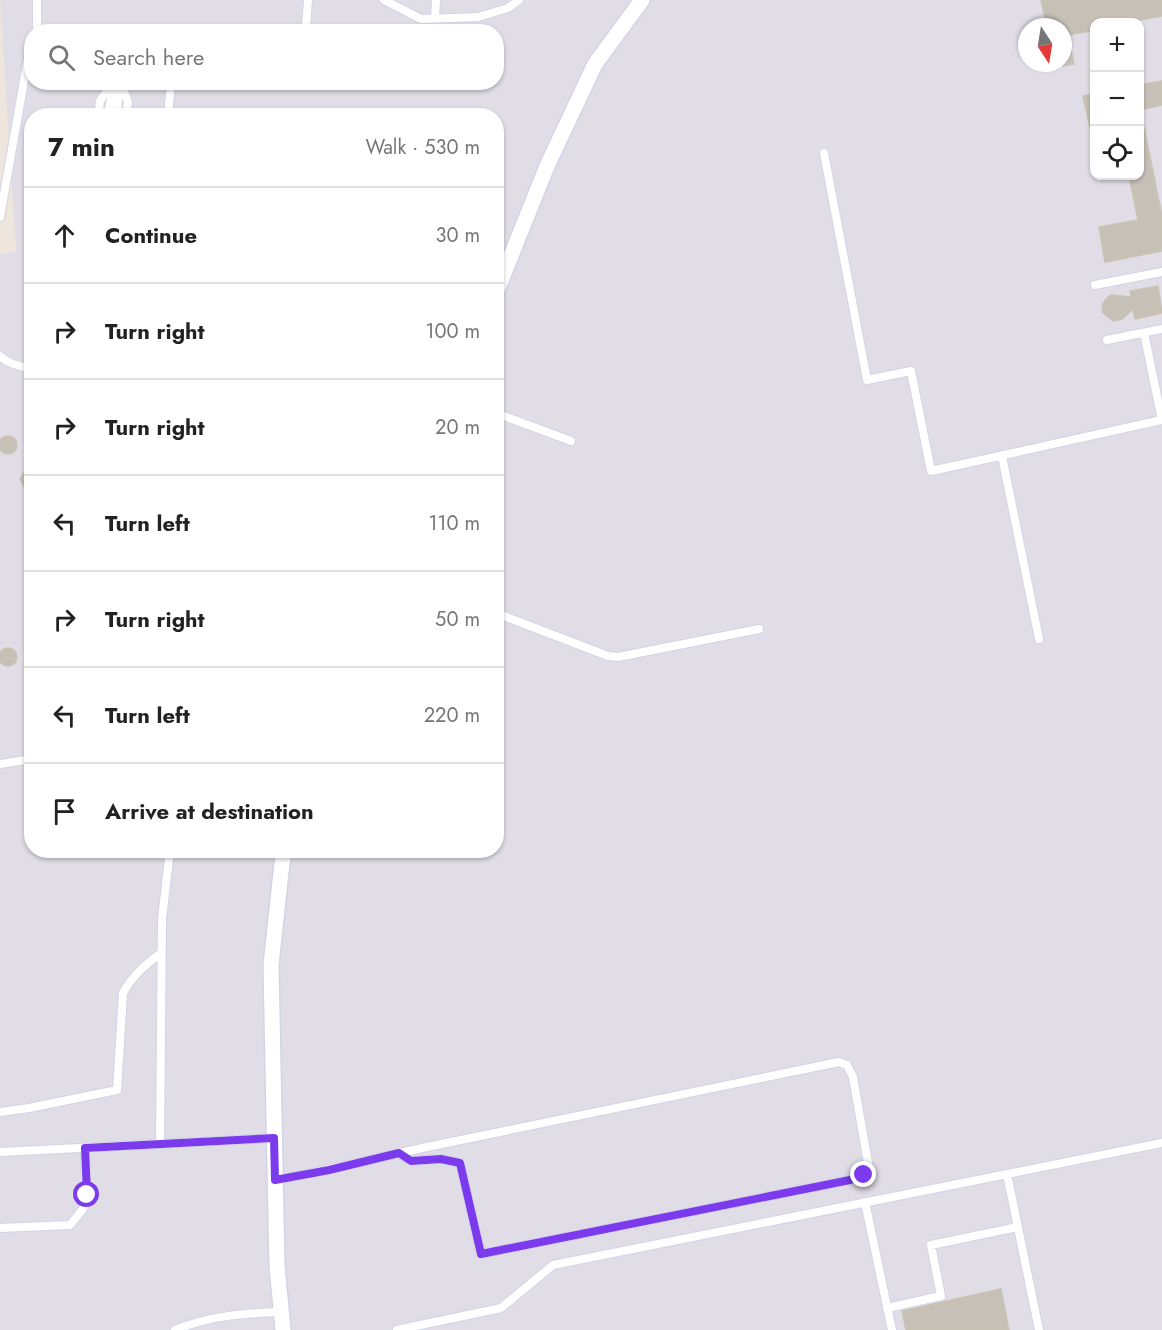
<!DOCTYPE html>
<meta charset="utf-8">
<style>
body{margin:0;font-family:Jost,sans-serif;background:#f2f2f2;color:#222}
.controls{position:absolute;right:18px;top:18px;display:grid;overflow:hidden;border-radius:12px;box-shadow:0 2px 4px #0004}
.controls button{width:54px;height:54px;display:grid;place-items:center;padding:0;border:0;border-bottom:2px solid #e0e0e0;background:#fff;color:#222;font:30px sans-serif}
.compass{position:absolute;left:1018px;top:18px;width:54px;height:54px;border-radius:50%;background:#fff;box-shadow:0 2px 4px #0004;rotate:168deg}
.stop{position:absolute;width:18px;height:18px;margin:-14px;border:4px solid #7c3aed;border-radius:50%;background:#fff}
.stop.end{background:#7c3aed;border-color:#fff;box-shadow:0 2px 6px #0008}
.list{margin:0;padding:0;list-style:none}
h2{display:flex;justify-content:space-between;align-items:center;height:78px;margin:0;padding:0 24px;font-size:26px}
h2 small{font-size:20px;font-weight:400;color:#767676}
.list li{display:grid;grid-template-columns:39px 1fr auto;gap:18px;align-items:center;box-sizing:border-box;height:96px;padding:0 24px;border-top:2px solid #e0e0e0}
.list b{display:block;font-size:22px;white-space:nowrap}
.list em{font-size:20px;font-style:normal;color:#767676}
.icon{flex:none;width:33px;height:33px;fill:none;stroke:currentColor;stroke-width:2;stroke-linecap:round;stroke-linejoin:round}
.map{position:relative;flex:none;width:1162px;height:1330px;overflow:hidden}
.search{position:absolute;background:#fff;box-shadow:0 2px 4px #0004;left:24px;top:24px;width:480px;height:66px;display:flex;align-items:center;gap:15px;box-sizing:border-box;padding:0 21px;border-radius:24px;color:#767676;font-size:22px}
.panel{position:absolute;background:#fff;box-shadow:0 2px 4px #0004;left:24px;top:108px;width:480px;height:750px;border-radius:24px}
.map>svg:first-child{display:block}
.industrial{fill:#e0dde6;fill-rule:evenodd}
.building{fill:#c6c0b7;stroke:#cac3b5;stroke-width:1.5}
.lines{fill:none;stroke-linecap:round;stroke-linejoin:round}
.lane-casing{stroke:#d1d5e5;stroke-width:10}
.street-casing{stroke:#d1d5e5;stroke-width:18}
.lane{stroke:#fff;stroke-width:8}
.street{stroke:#fff;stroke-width:15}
.route{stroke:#7c3aed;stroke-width:8}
</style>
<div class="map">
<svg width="1162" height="1330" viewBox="0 0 1162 1330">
<rect width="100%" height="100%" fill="#eee6dc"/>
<path class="industrial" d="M0 0H1162V1330H0V254L16 251ZM1094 22H1140V176H1094ZM1027 27H1063V63H1027ZM32 32H496V82H32ZM32 116H496V850H32Z"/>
<path class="building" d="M1041 0H1162V16L1129 22H1095V30L1068 35 1074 64 1063 66V27H1047Z
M1162 81V105L1140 110V85Z
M1095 94V128H1090L1083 96Z
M1140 127H1144L1162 216V251L1105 262 1099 227 1138 220 1129 176H1140Z
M1158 286 1162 313 1135 319 1133 309 1122 319 1113 321 1103 313 1102 305 1107 298 1111 295 1131 297 1130 291Z
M-1 445a9 9 0 1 1 18 0a9 9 0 1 1-18 0Z
M32 468V491L24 487 20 479 24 472Z
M-1 657a9 9 0 1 1 18 0a9 9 0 1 1-18 0Z
M1001 1289 1009 1330H906L902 1311Z"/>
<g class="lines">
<defs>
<path id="lane" d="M384 0 421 19 478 17 508 8 519 0
M435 18 436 0
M37 32V0
M190 32 205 29 261 32
M303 32 306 26 308 0
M121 82 128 103 126 116
M98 116 100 101 113 82
M107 116 115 84
M117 116 119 84
M168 116 171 82
M824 153 867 380 911 371 931 471 1162 420
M0 217 28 58 32 52
M1095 285 1162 272
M1144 333 1162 420
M1107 340 1162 329
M0 356C8 364 21 367 32 368
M496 413 571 441
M1002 456 1039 639
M496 613 608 656 618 657 759 629
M0 764 32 759
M170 850 162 919 160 1144 274 1138
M0 1112 29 1108 117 1090 123 993C133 975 145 965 161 953
M0 1152 160 1144
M1007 1174 1039 1330
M275 1180C325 1171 373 1159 422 1148L839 1062 847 1065 853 1077 868 1163 864 1175 850 1180 481 1254 460 1163 442 1159 411 1161 399 1153
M865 1202 892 1330
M0 1228 70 1225 83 1209 86 1195 85 1148
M887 1308 941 1296 931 1245 1018 1227
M175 1330C209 1316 244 1313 281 1312
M397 1330 501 1308 553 1265 1162 1143"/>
<path id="street" d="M496 293 547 166 595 64 642 0
M283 1330 277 1266 271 965 282 863 285 850"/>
</defs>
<use href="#lane" class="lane-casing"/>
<use href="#street" class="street-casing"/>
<use href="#lane" class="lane"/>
<use href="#street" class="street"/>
</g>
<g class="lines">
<path class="route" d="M87 1195 85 1148 274 1138 275 1180 329 1170 399 1153 411 1161 441 1159 460 1163 481 1254 850 1180 864 1175"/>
</g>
</svg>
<div class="controls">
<button>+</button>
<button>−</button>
<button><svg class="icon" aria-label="locate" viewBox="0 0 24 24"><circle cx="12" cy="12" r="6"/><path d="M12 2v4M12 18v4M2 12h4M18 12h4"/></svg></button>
</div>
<svg class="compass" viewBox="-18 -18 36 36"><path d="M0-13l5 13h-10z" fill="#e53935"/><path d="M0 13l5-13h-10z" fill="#767676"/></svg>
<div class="stop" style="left:87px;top:1195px"></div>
<div class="stop end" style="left:864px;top:1175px"></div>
<div class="search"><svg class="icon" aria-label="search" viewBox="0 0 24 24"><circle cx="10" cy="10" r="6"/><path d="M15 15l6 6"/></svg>Search here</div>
<section class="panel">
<h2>7 min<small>Walk · 530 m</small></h2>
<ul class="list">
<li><svg class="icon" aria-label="ahead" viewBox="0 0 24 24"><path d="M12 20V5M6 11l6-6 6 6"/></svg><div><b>Continue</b></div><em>30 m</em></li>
<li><svg class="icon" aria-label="right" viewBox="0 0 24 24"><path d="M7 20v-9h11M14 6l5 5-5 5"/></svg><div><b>Turn right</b></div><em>100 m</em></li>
<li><svg class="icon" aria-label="right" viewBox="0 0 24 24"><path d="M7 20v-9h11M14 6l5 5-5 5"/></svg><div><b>Turn right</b></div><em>20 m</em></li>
<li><svg class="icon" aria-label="left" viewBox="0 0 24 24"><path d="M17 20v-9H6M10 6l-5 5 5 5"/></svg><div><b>Turn left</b></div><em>110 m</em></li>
<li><svg class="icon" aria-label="right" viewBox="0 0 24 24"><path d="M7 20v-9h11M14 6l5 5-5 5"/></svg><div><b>Turn right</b></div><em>50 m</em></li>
<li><svg class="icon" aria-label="left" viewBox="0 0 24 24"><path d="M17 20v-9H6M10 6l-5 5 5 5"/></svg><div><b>Turn left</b></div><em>220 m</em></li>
<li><svg class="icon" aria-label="arrive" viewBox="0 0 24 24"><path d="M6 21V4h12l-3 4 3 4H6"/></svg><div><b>Arrive at destination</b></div></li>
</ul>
</section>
</div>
